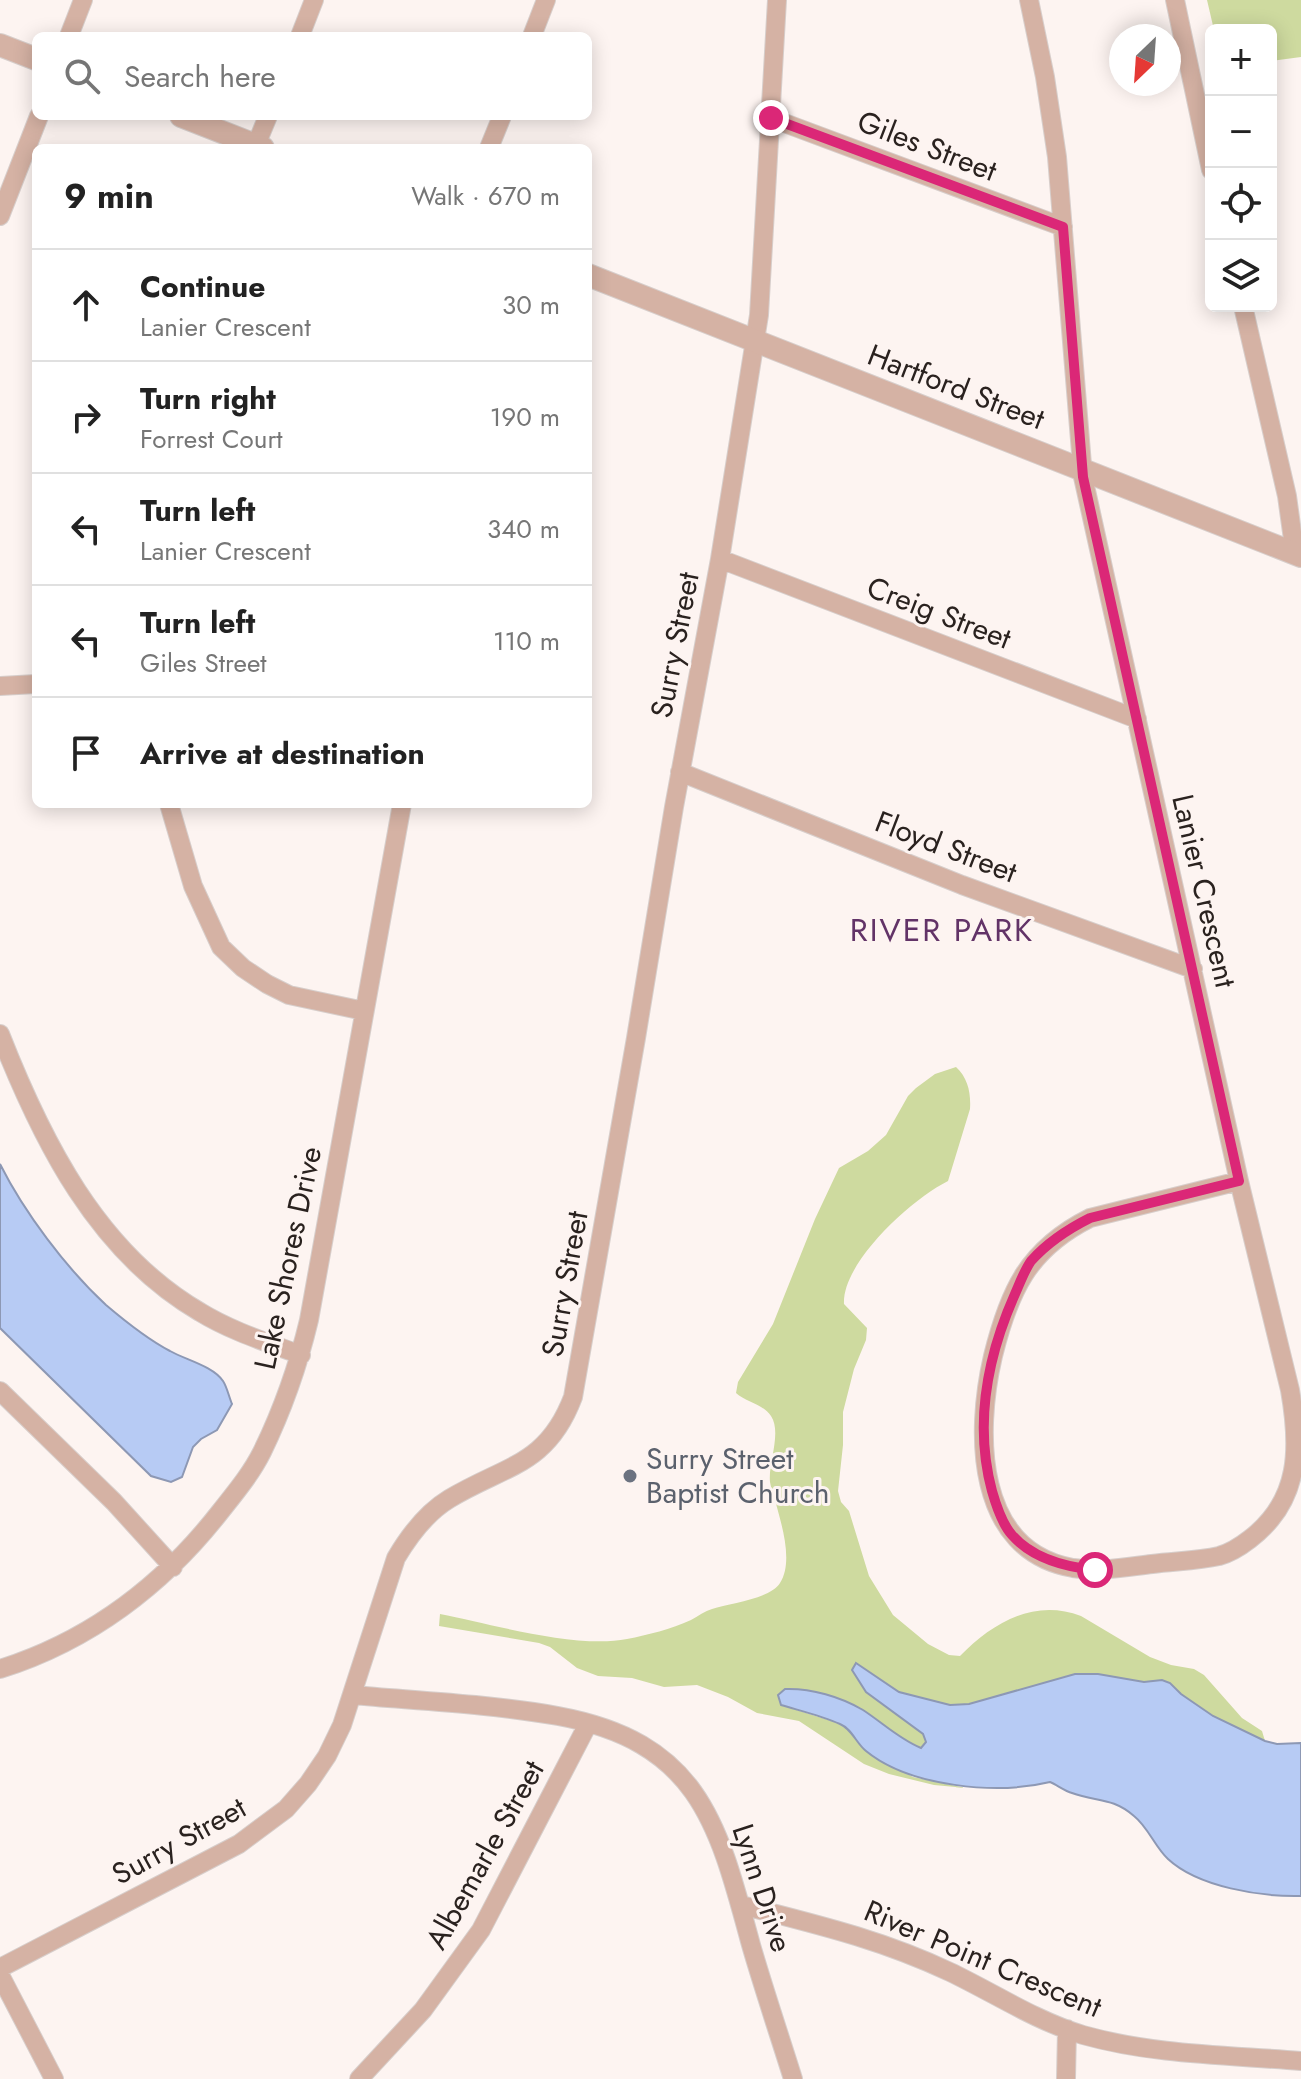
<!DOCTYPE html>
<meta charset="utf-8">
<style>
body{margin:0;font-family:Jost,sans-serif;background:#f2f2f2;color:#222}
.controls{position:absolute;right:24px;top:24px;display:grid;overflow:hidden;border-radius:12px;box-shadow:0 4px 20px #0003}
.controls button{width:72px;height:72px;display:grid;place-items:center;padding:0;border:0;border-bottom:2px solid #e0e0e0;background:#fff;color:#222;font:40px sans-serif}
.compass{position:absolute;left:1109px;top:24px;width:72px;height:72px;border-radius:50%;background:#fff;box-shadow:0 4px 20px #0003;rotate:205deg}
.stop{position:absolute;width:24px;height:24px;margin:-18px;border:6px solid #db2777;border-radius:50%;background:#fff}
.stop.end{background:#db2777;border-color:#fff;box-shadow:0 2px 8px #0008}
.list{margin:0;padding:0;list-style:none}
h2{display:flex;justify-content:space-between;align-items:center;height:104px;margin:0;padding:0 32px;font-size:34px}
h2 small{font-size:26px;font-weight:400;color:#767676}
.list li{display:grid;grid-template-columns:52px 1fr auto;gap:24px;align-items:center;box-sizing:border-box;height:112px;padding:0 32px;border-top:2px solid #e0e0e0}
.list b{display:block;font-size:30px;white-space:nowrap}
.list p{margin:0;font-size:26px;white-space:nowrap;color:#767676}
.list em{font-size:26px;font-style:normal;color:#767676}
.icon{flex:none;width:44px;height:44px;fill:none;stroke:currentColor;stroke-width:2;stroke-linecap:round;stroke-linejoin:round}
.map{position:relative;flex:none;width:1301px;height:2079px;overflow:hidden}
.search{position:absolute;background:#fff;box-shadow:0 4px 20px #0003;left:32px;top:32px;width:560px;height:88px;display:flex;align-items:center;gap:20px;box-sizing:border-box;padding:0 28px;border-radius:12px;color:#767676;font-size:30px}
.panel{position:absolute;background:#fff;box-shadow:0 4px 20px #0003;left:32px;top:144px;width:560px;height:664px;border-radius:12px}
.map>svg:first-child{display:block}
.green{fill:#ceda9f}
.water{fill:#b7cbf4;stroke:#8d98b4;stroke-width:2}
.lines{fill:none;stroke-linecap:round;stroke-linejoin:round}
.minor-casing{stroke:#d7cecb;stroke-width:20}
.tertiary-casing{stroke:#d7cecb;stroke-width:24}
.minor{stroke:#d5b2a4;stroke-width:18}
.tertiary{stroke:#d5b2a4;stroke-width:22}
.route{stroke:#db2777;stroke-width:10}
.worship-dot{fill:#6b7280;stroke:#fdf4f1;stroke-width:3}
.labels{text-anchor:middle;stroke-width:6;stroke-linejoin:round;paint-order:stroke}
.street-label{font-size:30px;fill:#2a221f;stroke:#fdf4f1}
.worship-label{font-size:30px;fill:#5b616d;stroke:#fdf4f1;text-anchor:start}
.neighbourhood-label{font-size:32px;letter-spacing:2px;fill:#623367;stroke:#fdf4f1}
</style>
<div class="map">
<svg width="1301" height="2079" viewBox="0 0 1301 2079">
<rect width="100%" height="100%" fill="#fdf4f1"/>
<path class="green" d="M1207 0H1301V57L1271 61V30H1214Z
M956 1067C968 1078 971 1093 970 1109L948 1181C912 1199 842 1262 844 1304L867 1328 866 1340 854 1369 843 1412V1445L838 1491 841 1502 849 1511 869 1576 893 1615 928 1644 949 1655 960 1656C992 1623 1034 1598 1081 1616L1150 1657 1171 1665 1194 1669 1204 1675 1242 1718 1262 1731 1265 1741 1213 1716 1181 1694 1170 1683 1162 1680 1144 1682 1098 1674 969 1704 950 1705 899 1692 856 1663 852 1670 866 1692 923 1734 926 1742 920 1748C874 1725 842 1686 785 1689L781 1705 844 1725 866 1751 913 1777 966 1788 934 1785 889 1774 864 1764 799 1721 757 1713 728 1697 697 1685 664 1687 632 1678 598 1676 577 1668 550 1647 539 1643 439 1626 440 1614C491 1624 576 1649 627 1639 648 1635 671 1629 691 1620 698 1616 705 1611 712 1609 730 1603 770 1599 780 1583 794 1561 781 1523 775 1500 773 1494 771 1488 770 1482 768 1463 782 1433 771 1416 763 1404 746 1402 736 1393L738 1382 773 1324 815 1219 839 1168 868 1151 886 1135 908 1096 916 1088 935 1074Z"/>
<path class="water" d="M0 1164C24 1212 66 1268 106 1305 126 1322 147 1339 170 1351 186 1360 213 1366 223 1381 227 1387 229 1397 232 1404L217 1430 201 1439 193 1447 182 1477 171 1482 151 1476 0 1328Z
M856 1663 899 1692 950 1705 969 1704 1075 1674H1098L1144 1682 1162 1680 1170 1683 1181 1694 1213 1716 1265 1741 1277 1744 1301 1743V1896C1261 1897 1198 1887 1168 1859 1155 1847 1148 1827 1134 1816 1112 1797 1096 1802 1072 1793 1065 1791 1057 1785 1050 1782 997 1795 910 1787 866 1751 856 1743 852 1729 840 1724 822 1716 801 1711 781 1705L778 1695 785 1689C811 1688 841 1697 863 1710 883 1723 899 1739 921 1748L926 1742 923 1734 866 1692 852 1670Z"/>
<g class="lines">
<defs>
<path id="minor" d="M1029 0 1045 77 1057 157 1083 477 1239 1181 1290 1390C1300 1447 1301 1500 1250 1539 1241 1546 1230 1553 1219 1556 1197 1561 1174 1561 1152 1564 1126 1567 1100 1572 1073 1568 975 1551 975 1433 993 1356 1009 1291 1028 1249 1090 1218L1239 1181
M1175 0 1211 170
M69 36 83 0
M300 36 314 0
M532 36 546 0
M771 118 1063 227
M256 145 268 116
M489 148 502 116
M0 216 39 116
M1243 306 1287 496 1295 554
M720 559 1137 719
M0 686 36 684
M680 772 962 885 1193 969
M169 804 193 886 221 947 243 968 267 984 289 995 364 1011
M0 1034C42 1141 97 1252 200 1312 231 1331 266 1342 301 1355
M0 1391 114 1502 173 1567
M0 1669C89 1641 163 1585 220 1512 235 1493 251 1474 262 1452 283 1409 298 1366 309 1320L402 804
M352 1695C420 1701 491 1704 558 1716 699 1742 718 1823 751 1945 764 1990 779 2034 793 2079
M741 1905C815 1924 880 1939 950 1972 994 1993 1036 2021 1083 2035 1154 2055 1228 2055 1301 2061
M0 1968 239 1844 286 1809 308 1784 327 1756 342 1725 396 1558C409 1536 426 1513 449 1499 505 1465 547 1466 573 1397L636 1038 674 807 720 559 759 315 777 0
M0 1975 54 2079
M359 2079 423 2010 481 1930 588 1724
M1066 2079 1067 2029"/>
<path id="tertiary" d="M0 45 36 59
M181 116 263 148
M588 275 1301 556"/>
</defs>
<use href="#minor" class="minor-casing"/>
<use href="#tertiary" class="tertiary-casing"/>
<use href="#minor" class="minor"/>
<use href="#tertiary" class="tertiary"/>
</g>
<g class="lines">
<path class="route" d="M771 118 1063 227 1083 477 1239 1181 1090 1218C1068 1229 1048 1242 1031 1261 1024 1271 1020 1283 1015 1294 987 1357 974 1424 992 1491 996 1505 1002 1524 1012 1535 1033 1559 1065 1567 1095 1570"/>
</g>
<circle class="worship-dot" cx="630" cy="1476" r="8"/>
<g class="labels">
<g class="street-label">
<text transform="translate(927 146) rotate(21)" y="10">Giles Street</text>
<text transform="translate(956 387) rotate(21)" y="10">Hartford Street</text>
<text transform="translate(939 613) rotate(21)" y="10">Creig Street</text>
<text transform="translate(675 645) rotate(-79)" y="10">Surry Street</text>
<text transform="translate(946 847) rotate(21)" y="10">Floyd Street</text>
<text transform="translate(1204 891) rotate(77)" y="10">Lanier Crescent</text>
<text transform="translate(288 1258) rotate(-78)" y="10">Lake Shores Drive</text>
<text transform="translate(565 1284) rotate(-80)" y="10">Surry Street</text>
<text transform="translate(179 1841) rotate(-29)" y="10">Surry Street</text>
<text transform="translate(485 1855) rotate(-61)" y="10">Albemarle Street</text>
<text transform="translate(762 1888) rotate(72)" y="10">Lynn Drive</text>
<text transform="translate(983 1959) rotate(23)" y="10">River Point Crescent</text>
</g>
<g class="worship-label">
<text x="646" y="1469">Surry Street<tspan x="646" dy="34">Baptist Church</tspan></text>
</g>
<g class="neighbourhood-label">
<text x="942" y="941">RIVER PARK</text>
</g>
</g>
</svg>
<div class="controls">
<button>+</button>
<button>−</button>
<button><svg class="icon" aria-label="locate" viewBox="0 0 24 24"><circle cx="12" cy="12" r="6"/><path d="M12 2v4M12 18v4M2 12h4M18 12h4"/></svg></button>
<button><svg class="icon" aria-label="layers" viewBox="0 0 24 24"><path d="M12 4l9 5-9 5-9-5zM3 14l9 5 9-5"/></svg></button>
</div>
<svg class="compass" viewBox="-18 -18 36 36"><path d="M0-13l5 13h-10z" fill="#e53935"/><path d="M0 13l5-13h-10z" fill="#767676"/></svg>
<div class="stop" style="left:1095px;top:1570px"></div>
<div class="stop end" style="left:771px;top:118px"></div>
<div class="search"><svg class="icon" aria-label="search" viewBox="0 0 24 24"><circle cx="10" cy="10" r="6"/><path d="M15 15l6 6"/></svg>Search here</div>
<section class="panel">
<h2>9 min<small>Walk · 670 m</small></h2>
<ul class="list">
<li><svg class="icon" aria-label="ahead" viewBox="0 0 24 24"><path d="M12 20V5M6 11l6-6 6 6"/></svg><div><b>Continue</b><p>Lanier Crescent</p></div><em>30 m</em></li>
<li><svg class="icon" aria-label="right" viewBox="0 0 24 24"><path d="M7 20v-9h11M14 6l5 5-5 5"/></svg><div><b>Turn right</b><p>Forrest Court</p></div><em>190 m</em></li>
<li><svg class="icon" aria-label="left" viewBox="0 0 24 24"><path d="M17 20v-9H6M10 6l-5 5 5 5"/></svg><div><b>Turn left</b><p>Lanier Crescent</p></div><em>340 m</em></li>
<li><svg class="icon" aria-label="left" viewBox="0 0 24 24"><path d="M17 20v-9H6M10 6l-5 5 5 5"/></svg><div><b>Turn left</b><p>Giles Street</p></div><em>110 m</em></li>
<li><svg class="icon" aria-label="arrive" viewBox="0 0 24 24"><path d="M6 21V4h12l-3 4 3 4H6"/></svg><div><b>Arrive at destination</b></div></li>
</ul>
</section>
</div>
